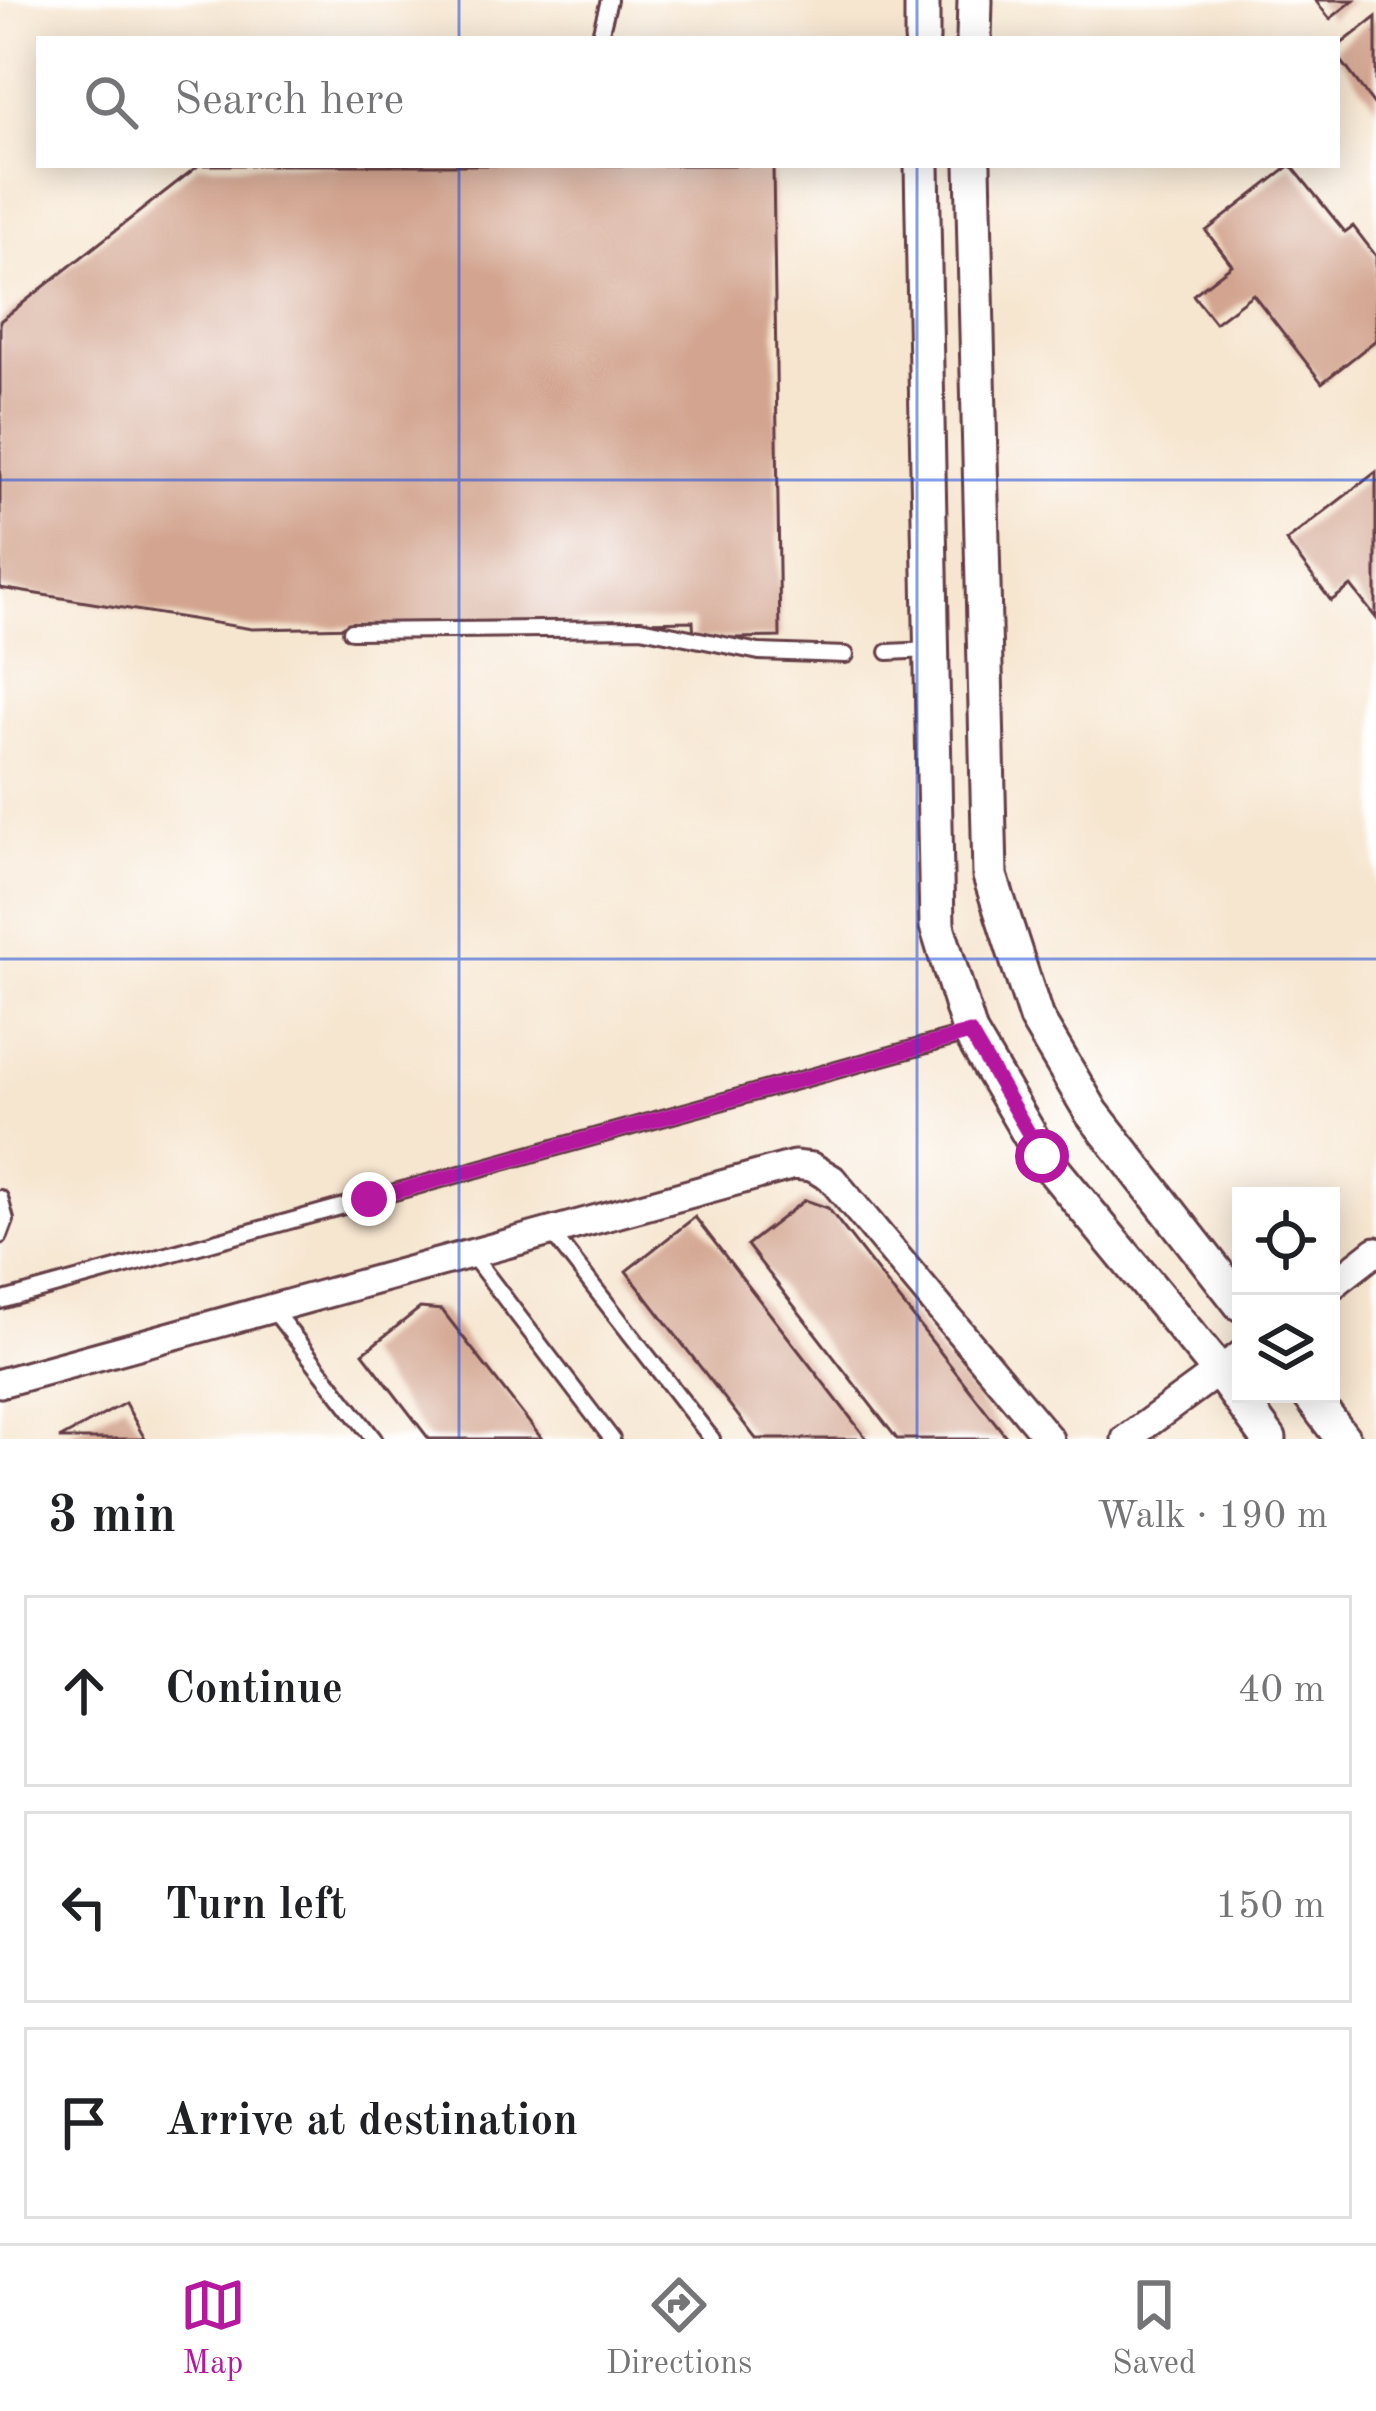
<!DOCTYPE html>
<meta charset="utf-8">
<style>
body{margin:0;font-family:"Old Standard TT",serif;background:#f6f6f6;color:#202124}
.controls{position:absolute;right:36px;bottom:36px;display:grid;overflow:hidden;border-radius:0px;box-shadow:0 6px 30px #0003}
.controls button{width:108px;height:108px;display:grid;place-items:center;padding:0;border:0;border-bottom:3px solid #e0e0e0;background:#fff;color:#202124;font:60px sans-serif}
.stop{position:absolute;width:36px;height:36px;margin:-27px;border:9px solid #b5179e;border-radius:50%;background:#fff}
.stop.end{background:#b5179e;border-color:#fff;box-shadow:0 3px 12px #0008}
.list{margin:0;padding:0;list-style:none}
h2{display:flex;justify-content:space-between;align-items:center;height:156px;margin:0;padding:0 48px;font-size:51px}
h2 small{font-size:39px;font-weight:400;color:#757577}
.list li{display:grid;grid-template-columns:78px 1fr auto;gap:36px;align-items:center;box-sizing:border-box;height:192px;margin:0 24px 24px;padding:0 24px;border:3px solid #e0e0e0;border-radius:0px}
.list b{display:block;font-size:45px;white-space:nowrap}
.list em{font-size:39px;font-style:normal;color:#757577}
.icon{flex:none;width:66px;height:66px;fill:none;stroke:currentColor;stroke-width:2;stroke-linecap:round;stroke-linejoin:round}
.map{position:relative;flex:none;width:1376px;height:1439px;overflow:hidden}
.search{position:absolute;background:#fff;box-shadow:0 6px 30px #0003;left:36px;right:36px;top:36px;height:132px;display:flex;align-items:center;gap:30px;box-sizing:border-box;padding:0 42px;border-radius:0px;color:#757577;font-size:45px}
.sheet{height:804px;background:#fff}
nav{display:flex;justify-content:space-around;align-items:center;box-sizing:border-box;height:168px;border-top:3px solid #e0e0e0;background:#fff;font-size:33px;color:#757577}
nav a{display:grid;justify-items:center;gap:6px}
nav .on{color:#b5179e}
.map>svg:first-child{display:block}
.building{fill:#d3a590}
.lines{fill:none;stroke-linecap:round;stroke-linejoin:round}
.service-casing{stroke:#643d44;stroke-width:20}
.minor-casing{stroke:#643d44;stroke-width:33}
.tertiary-casing{stroke:#643d44;stroke-width:39}
.service{stroke:#fff;stroke-width:14}
.minor{stroke:#fff;stroke-width:27}
.tertiary{stroke:#fff;stroke-width:33}
.route{stroke:#b5179e;stroke-width:15}
.grid{fill:none;stroke:#1d4ed8;stroke-width:3;stroke-opacity:0.55}
</style>
<div class="map">
<svg width="1376" height="1439" viewBox="0 0 1376 1439">
<rect width="100%" height="100%" fill="#fff"/>
<filter id="ink" filterUnits="userSpaceOnUse"><feTurbulence type="fractalNoise" baseFrequency=".00833" numOctaves="2"/><feDisplacementMap in="SourceGraphic" scale="24" xChannelSelector="R" yChannelSelector="G"/><feConvolveMatrix kernelMatrix="1 2 1 2 8 2 1 2 1" color-interpolation-filters="sRGB"/></filter>
<filter id="wash" filterUnits="userSpaceOnUse"><feTurbulence type="fractalNoise" baseFrequency=".004" numOctaves="4" result="noise"/><feDisplacementMap in="SourceGraphic" scale="48" xChannelSelector="R" yChannelSelector="G"/><feGaussianBlur stdDeviation="2.7" result="paint"/><feColorMatrix in="noise" values="0 0 0 0 0 0 0 0 0 0 0 0 0 0 0 0 0 1.4 0 .05"/><feComposite in="paint" operator="in"/></filter>
<g filter="url(#wash)">
<rect width="100%" height="100%" fill="#f6e5cf"/>
<g id="blocks">
<path class="building" d="M1315 0H1354L1330 19Z
M1376 17V107L1337 55V47Z
M199 165H773L780 637 694 639 693 621 252 629 0 588V321Z
M1291 165 1345 232 1353 226 1376 256V340L1322 383 1253 294 1215 323 1193 295 1232 265 1206 231Z
M1376 472V618L1351 586 1331 601 1286 541Z
M805 1200 828 1208 1008 1439H897L747 1245Z
M695 1217 767 1310 867 1439H756L626 1271Z
M420 1308 442 1310 542 1439H429L363 1353Z
M125 1403 145 1439H59Z"/>
</g>
</g>
<g filter="url(#ink)">
<use href="#blocks" fill-opacity="0" stroke="#643d44" stroke-width="3"/>
<g class="lines">
<defs>
<path id="service" d="M601 31 609 0
M351 631 641 628 759 652 846 655
M888 652 930 650
M0 1198 6 1220 0 1236
M551 1232 712 1439
M471 1254 612 1439
M0 1301 970 1033
M270 1306 374 1439"/>
<path id="minor" d="M1331 1286 1376 1251
M0 1383 794 1165 812 1167 832 1179 1049 1439
M1126 1439 1241 1355"/>
<path id="tertiary" d="M922 0V39
M974 39 975 0
M922 165 937 926 970 1033 1042 1156 1219 1371 1269 1439
M973 165 990 876 1036 1018 1092 1113 1241 1304
M1309 1394 1343 1439"/>
</defs>
<use href="#service" class="service-casing"/>
<use href="#minor" class="minor-casing"/>
<use href="#tertiary" class="tertiary-casing"/>
<use href="#service" class="service"/>
<use href="#minor" class="minor"/>
<use href="#tertiary" class="tertiary"/>
</g>
</g>
<g class="lines" filter="url(#ink)">
<path class="route" d="M369 1199 970 1033 1042 1156"/>
</g>
<path class="grid" d="M459 0V39M917 0V39M459 165V1439M917 165V1439M0 480H1376M0 959H1376"/>
</svg>
<div class="controls">
<button><svg class="icon" aria-label="locate" viewBox="0 0 24 24"><circle cx="12" cy="12" r="6"/><path d="M12 2v4M12 18v4M2 12h4M18 12h4"/></svg></button>
<button><svg class="icon" aria-label="layers" viewBox="0 0 24 24"><path d="M12 4l9 5-9 5-9-5zM3 14l9 5 9-5"/></svg></button>
</div>
<div class="stop" style="left:1042px;top:1156px"></div>
<div class="stop end" style="left:369px;top:1199px"></div>
<div class="search"><svg class="icon" aria-label="search" viewBox="0 0 24 24"><circle cx="10" cy="10" r="6"/><path d="M15 15l6 6"/></svg>Search here</div>
</div>
<section class="sheet">
<h2>3 min<small>Walk · 190 m</small></h2>
<ul class="list">
<li><svg class="icon" aria-label="ahead" viewBox="0 0 24 24"><path d="M12 20V5M6 11l6-6 6 6"/></svg><div><b>Continue</b></div><em>40 m</em></li>
<li><svg class="icon" aria-label="left" viewBox="0 0 24 24"><path d="M17 20v-9H6M10 6l-5 5 5 5"/></svg><div><b>Turn left</b></div><em>150 m</em></li>
<li><svg class="icon" aria-label="arrive" viewBox="0 0 24 24"><path d="M6 21V4h12l-3 4 3 4H6"/></svg><div><b>Arrive at destination</b></div></li>
</ul>
</section>
<nav>
<a class="on"><svg class="icon" aria-label="map" viewBox="0 0 24 24"><path d="M3 6l6-2 6 2 6-2v14l-6 2-6-2-6 2zM9 4v14M15 6v14"/></svg>Map</a>
<a><svg class="icon" aria-label="directions" viewBox="0 0 24 24"><path d="M12 3l9 9-9 9-9-9zM9 14v-3h6M13 9l2 2-2 2"/></svg>Directions</a>
<a><svg class="icon" aria-label="saved" viewBox="0 0 24 24"><path d="M7 4h10v16l-5-4-5 4z"/></svg>Saved</a>
</nav>
